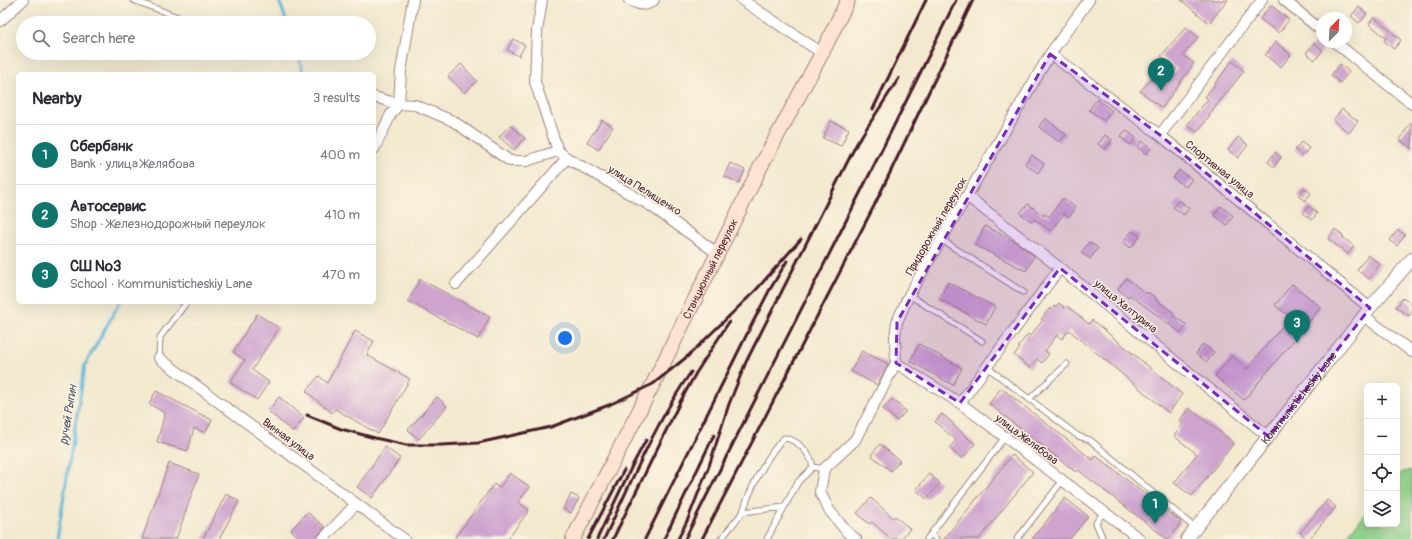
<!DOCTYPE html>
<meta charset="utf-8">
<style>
body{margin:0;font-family:Pangolin,sans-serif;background:#f2f2f3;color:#2b2b33}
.controls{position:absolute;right:12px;bottom:12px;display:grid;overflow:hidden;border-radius:6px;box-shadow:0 4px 16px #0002}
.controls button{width:36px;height:36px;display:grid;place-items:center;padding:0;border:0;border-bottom:1px solid #e1e1e2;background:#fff;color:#2b2b33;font:20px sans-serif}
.compass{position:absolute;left:1316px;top:12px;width:36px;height:36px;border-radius:50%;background:#fff;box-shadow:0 4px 16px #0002;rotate:24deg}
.you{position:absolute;left:565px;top:338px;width:14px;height:14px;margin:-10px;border:3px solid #fff;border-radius:50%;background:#1a73e8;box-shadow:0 0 0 6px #1a73e833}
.badge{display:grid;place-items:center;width:26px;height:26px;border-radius:50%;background:#0f766e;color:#fff;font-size:13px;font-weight:700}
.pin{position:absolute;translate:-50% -33px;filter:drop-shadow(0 1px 2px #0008)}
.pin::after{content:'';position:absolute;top:21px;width:14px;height:12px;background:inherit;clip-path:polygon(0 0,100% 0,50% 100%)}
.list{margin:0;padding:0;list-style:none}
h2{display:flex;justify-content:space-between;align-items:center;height:52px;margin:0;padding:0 16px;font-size:17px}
h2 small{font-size:13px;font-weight:400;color:#7c7c81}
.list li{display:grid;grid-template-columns:26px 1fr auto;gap:12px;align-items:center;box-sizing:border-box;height:60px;padding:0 16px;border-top:1px solid #e1e1e2}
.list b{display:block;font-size:15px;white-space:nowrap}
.list p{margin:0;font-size:13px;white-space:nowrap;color:#7c7c81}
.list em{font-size:13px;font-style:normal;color:#7c7c81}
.icon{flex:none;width:22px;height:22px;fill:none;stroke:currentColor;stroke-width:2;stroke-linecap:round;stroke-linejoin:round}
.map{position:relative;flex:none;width:1412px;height:539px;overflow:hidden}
.search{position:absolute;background:#fff;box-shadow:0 4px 16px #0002;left:16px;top:16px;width:360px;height:44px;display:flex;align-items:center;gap:10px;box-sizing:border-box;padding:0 14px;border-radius:22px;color:#7c7c81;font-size:15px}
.panel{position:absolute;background:#fff;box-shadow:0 4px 16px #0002;left:16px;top:72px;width:360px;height:232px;border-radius:6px}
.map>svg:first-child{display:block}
.green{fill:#90d38b;stroke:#6d795b}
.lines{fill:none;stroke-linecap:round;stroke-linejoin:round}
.stream{stroke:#5ab7d8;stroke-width:3}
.building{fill:#cea4cf}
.service-casing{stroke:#9e847d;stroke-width:7}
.minor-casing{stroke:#9e847d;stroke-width:12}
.tertiary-casing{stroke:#9e847d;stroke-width:14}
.secondary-casing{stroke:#9e847d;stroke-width:16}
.service{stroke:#fff;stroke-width:5}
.minor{stroke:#fff;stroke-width:10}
.tertiary{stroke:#fff;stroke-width:12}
.secondary{stroke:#fee3d2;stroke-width:14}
.rail{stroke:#4a1f2b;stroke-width:3}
.marked{fill:#7b2cbf;fill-opacity:0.2;stroke:#7b2cbf;stroke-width:3;stroke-dasharray:8 5;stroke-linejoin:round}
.labels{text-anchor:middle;stroke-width:3;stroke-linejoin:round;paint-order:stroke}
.street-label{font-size:11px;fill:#4a1f2b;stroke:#fcf5e5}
.water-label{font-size:12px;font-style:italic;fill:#505468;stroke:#fcf5e5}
</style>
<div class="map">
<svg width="1412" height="539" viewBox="0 0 1412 539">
<rect width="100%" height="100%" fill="#fcf5e5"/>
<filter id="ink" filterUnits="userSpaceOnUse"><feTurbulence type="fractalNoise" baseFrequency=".025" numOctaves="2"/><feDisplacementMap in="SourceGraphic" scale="8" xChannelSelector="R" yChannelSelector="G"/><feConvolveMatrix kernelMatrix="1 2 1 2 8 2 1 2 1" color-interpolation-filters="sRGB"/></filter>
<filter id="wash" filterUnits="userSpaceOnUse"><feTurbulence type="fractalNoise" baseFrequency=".012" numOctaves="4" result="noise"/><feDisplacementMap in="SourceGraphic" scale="16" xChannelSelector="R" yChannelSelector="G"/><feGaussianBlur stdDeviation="0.9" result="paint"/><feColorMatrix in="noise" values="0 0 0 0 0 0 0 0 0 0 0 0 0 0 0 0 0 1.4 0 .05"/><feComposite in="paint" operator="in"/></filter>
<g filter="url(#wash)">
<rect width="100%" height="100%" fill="#f3e9cf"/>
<path class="green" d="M1412 470V539H1344L1367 512V524H1397V478L1402 472Z"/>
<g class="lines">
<path class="stream" d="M279 0 287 23
M297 53 302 67V74
M57 539 85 365 120 302"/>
</g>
<g id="blocks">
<path class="building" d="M1181 0H1228L1209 23Z
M1271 5 1289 20 1279 33 1260 19Z
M1359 7 1367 14 1359 23 1351 16Z
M1374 17 1401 40 1394 49 1384 41 1386 38 1369 24Z
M1186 27 1198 37 1183 55 1194 63 1162 108 1140 91 1151 79 1162 89 1177 69 1161 56Z
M513 39 525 45 519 56 507 50Z
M1276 42 1291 55 1281 67 1265 55Z
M1314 43 1323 50 1315 60 1306 53Z
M1232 61 1244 71 1209 115 1210 116 1197 132 1187 125 1208 99 1205 97Z
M461 64 477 81 464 93 448 76Z
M1340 64 1349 72 1340 83 1331 75Z
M1097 99 1112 111 1104 121 1089 110Z
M1342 109 1358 121 1349 133 1333 120Z
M1045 118 1066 134 1059 142 1039 127Z
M602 120 613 127 598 150 587 142Z
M831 121 849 129 841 146 823 138Z
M1412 122V149L1399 139Z
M510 125 525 138 514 150 499 137Z
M1126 130 1136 138 1131 145 1120 137Z
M1105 135 1112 140 1105 150 1098 144Z
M1238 137 1248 145 1238 158 1228 150Z
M1142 141 1151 148 1146 154 1137 147Z
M1301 142 1309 148 1302 156 1295 150Z
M1275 152 1281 157 1274 167 1268 162Z
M1032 155 1044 164 1038 173 1025 164Z
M730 163 745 170 739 183 724 176Z
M1179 170 1192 179 1186 187 1173 178Z
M1304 188 1311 193 1305 201 1298 196Z
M1063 198 1076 208 1069 217 1064 213 1051 231 1034 219 1032 222 1020 213 1028 204 1044 216 1045 214 1049 217Z
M1179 200 1189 208 1184 215 1173 207Z
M1221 206 1233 216 1227 225 1214 215Z
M1309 206 1317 213 1312 220 1303 213Z
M985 226 1016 242 1034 256 1026 271 975 245Z
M1335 229 1343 236 1342 237 1354 246 1348 254 1328 239Z
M1398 230 1405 235 1397 246 1390 240Z
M1132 231 1140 236 1131 248 1123 242Z
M1089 242 1098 248 1090 259 1081 253Z
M1368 255 1380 264 1369 279 1357 270Z
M1126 278 1147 294 1148 292 1156 298 1155 299 1174 313 1172 315 1187 325 1181 333 1130 295 1128 297 1118 289Z
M420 279 490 317 478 339 408 301Z
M948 282 995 307 986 324 939 299Z
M1292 284 1321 307 1244 400 1215 376 1232 356 1247 369 1290 317 1275 305Z
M1403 298 1412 305V312L1409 316 1396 307Z
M1059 303 1065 308 1067 306 1089 324 1092 320 1182 394 1169 413 1069 330 1062 339 1057 335 1045 351 1049 354 1042 363 1037 359 1030 368 1014 355 1020 348 1018 347 1028 334 1030 336 1043 320 1041 319 1050 308 1051 310 1054 306 1055 307Z
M257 314 279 328 252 370 269 382 257 400 230 382 245 360 233 352Z
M355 331 374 341 367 355 410 379 378 434 335 409 332 413 306 391 319 376 327 383Z
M919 344 962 368 953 385 910 361Z
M1203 344 1214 352 1207 362 1196 354Z
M862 351 888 364 877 385 851 371Z
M1001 388 1093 460 1096 456 1181 522 1169 539H1167L1078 470 1076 472 989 404Z
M156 391 212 420 205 433 194 428 188 451 157 442 165 413 149 404Z
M279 397 304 418 293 432 268 411Z
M437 397 447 406 419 439 408 430Z
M892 399 906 411 897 421 883 409Z
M1189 408 1234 443 1192 496 1174 483 1197 454 1174 436 1183 424 1179 421Z
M942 414 954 424 953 425 975 444 962 459 949 448 956 440 935 422Z
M880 444 900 461 891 471 871 455Z
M385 447 400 458 372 498 357 487Z
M1012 455 1033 472 979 539H944Z
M169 463 199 474 176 539H142Z
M510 473 530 487 518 502 529 510 508 539H454L494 484 499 488Z
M929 474 940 483 927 499 916 490Z
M226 494 239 501 219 539H203Z
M571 494 579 498 571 513 563 509Z
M871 498 893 518 895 516 910 529 901 539H891L872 522 869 524 857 513Z
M1065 498 1088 516 1070 539H1032Z
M1327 500 1336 507 1309 539H1307L1300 533Z
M307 512 325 527 318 535 317 539H301L291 530Z"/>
</g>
</g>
<g filter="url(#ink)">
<use href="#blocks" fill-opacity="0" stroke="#9e847d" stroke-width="1"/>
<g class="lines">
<defs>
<path id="service" d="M133 0 178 17
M942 240 1023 292
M909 295 982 341
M159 358 160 337 187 302
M987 367 1078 436 1090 440 1195 528
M1029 399 1067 364
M743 512C749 491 768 453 784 438 797 439 811 454 813 467
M931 534 936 539
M721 539 743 512 784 507
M767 539 798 482 813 467 824 469
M927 539 1005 437
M1017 539 1063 480
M1103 539 1096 523 1104 511"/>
<path id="minor" d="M542 0 537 31 535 82 558 151
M629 0C638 4 646 8 654 0
M742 0 822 53
M1284 0 1322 31
M0 21 23 0
M1335 42 1412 104
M1050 54 1160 135 1370 308
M374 97 399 104 415 105 453 121 510 161H526L558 151 567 158 651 206 717 253
M1160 135 1262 0
M374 149 391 114 399 104 401 71 413 0
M967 196 1060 268 1269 437
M456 284 567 158
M1364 316 1412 352
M159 358 404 539
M896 363 960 403 1140 539
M960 403 1060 268
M323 539 356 504
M856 539 847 532 829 510 820 492 824 469 855 440 896 363 895 337 897 322 909 295 1050 54 1089 0"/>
<g id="tertiary">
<path id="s1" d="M1187 539 1370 308 1412 259"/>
</g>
<g id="secondary">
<path id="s2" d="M573 539 653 384 763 162 822 53 848 0"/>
</g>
</defs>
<use href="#service" class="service-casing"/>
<use href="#minor" class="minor-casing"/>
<use href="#tertiary" class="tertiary-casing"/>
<use href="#secondary" class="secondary-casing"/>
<use href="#service" class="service"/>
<use href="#minor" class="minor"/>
<use href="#tertiary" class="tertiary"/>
<use href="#secondary" class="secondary"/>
<path class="rail" d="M873 109 926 0
M307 415 341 429 375 438 406 445H442L478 443 551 427 609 405 653 384 688 356 756 290 801 239
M588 539 624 470
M597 539 632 466 646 440
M604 539C631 483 655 423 691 372
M613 539 680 402 696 373 729 322
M645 539 751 326 769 291 787 261
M664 539 714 435
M678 539 688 519 709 466 729 404 746 362 857 143 899 78
M685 539C775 359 868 181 956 0
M702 539 874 206 973 0"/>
</g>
</g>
<path class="marked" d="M1050 54 1160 135 1370 308 1269 437 1060 268 960 403 896 363 897 322Z"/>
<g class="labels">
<g class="street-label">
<text transform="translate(1220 169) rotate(39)" y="4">Спортивная улица</text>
<text transform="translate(645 190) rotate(32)" y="4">улица Пелищенко</text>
<text transform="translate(936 226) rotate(-60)" y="4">Придорожный переулок</text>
<text dy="4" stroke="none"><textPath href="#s2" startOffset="303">Станционный переулок</textPath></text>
<text transform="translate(1126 306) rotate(39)" y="4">улица Халтурина</text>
<text dy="4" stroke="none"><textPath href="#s1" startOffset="180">Kommunisticheskiy Lane</textPath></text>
<text transform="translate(289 439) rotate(37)" y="4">Винная улица</text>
<text transform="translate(1027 439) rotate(37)" y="4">улица Желябова</text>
</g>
<g class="water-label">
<text transform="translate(68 415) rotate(-81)" y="4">ручей Рыгин</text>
</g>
</g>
</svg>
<div class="controls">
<button>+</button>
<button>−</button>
<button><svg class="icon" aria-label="locate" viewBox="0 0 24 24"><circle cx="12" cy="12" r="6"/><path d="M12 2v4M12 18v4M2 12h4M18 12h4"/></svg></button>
<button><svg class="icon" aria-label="layers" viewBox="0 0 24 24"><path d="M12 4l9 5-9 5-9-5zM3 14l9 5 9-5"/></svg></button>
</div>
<svg class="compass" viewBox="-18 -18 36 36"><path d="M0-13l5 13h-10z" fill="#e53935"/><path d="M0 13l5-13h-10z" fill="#7c7c81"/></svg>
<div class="you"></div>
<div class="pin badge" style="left:1155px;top:524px">1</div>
<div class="pin badge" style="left:1161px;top:91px">2</div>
<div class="pin badge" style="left:1297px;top:343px">3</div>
<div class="search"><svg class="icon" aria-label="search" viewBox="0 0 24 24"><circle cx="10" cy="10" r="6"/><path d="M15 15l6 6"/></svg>Search here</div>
<section class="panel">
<h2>Nearby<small>3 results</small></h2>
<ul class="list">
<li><span class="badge">1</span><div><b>Сбербанк</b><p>Bank · улица Желябова</p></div><em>400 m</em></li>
<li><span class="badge">2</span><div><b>Автосервис</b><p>Shop · Железнодорожный переулок</p></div><em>410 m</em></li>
<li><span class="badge">3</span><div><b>СШ №3</b><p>School · Kommunisticheskiy Lane</p></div><em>470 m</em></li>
</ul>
</section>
</div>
